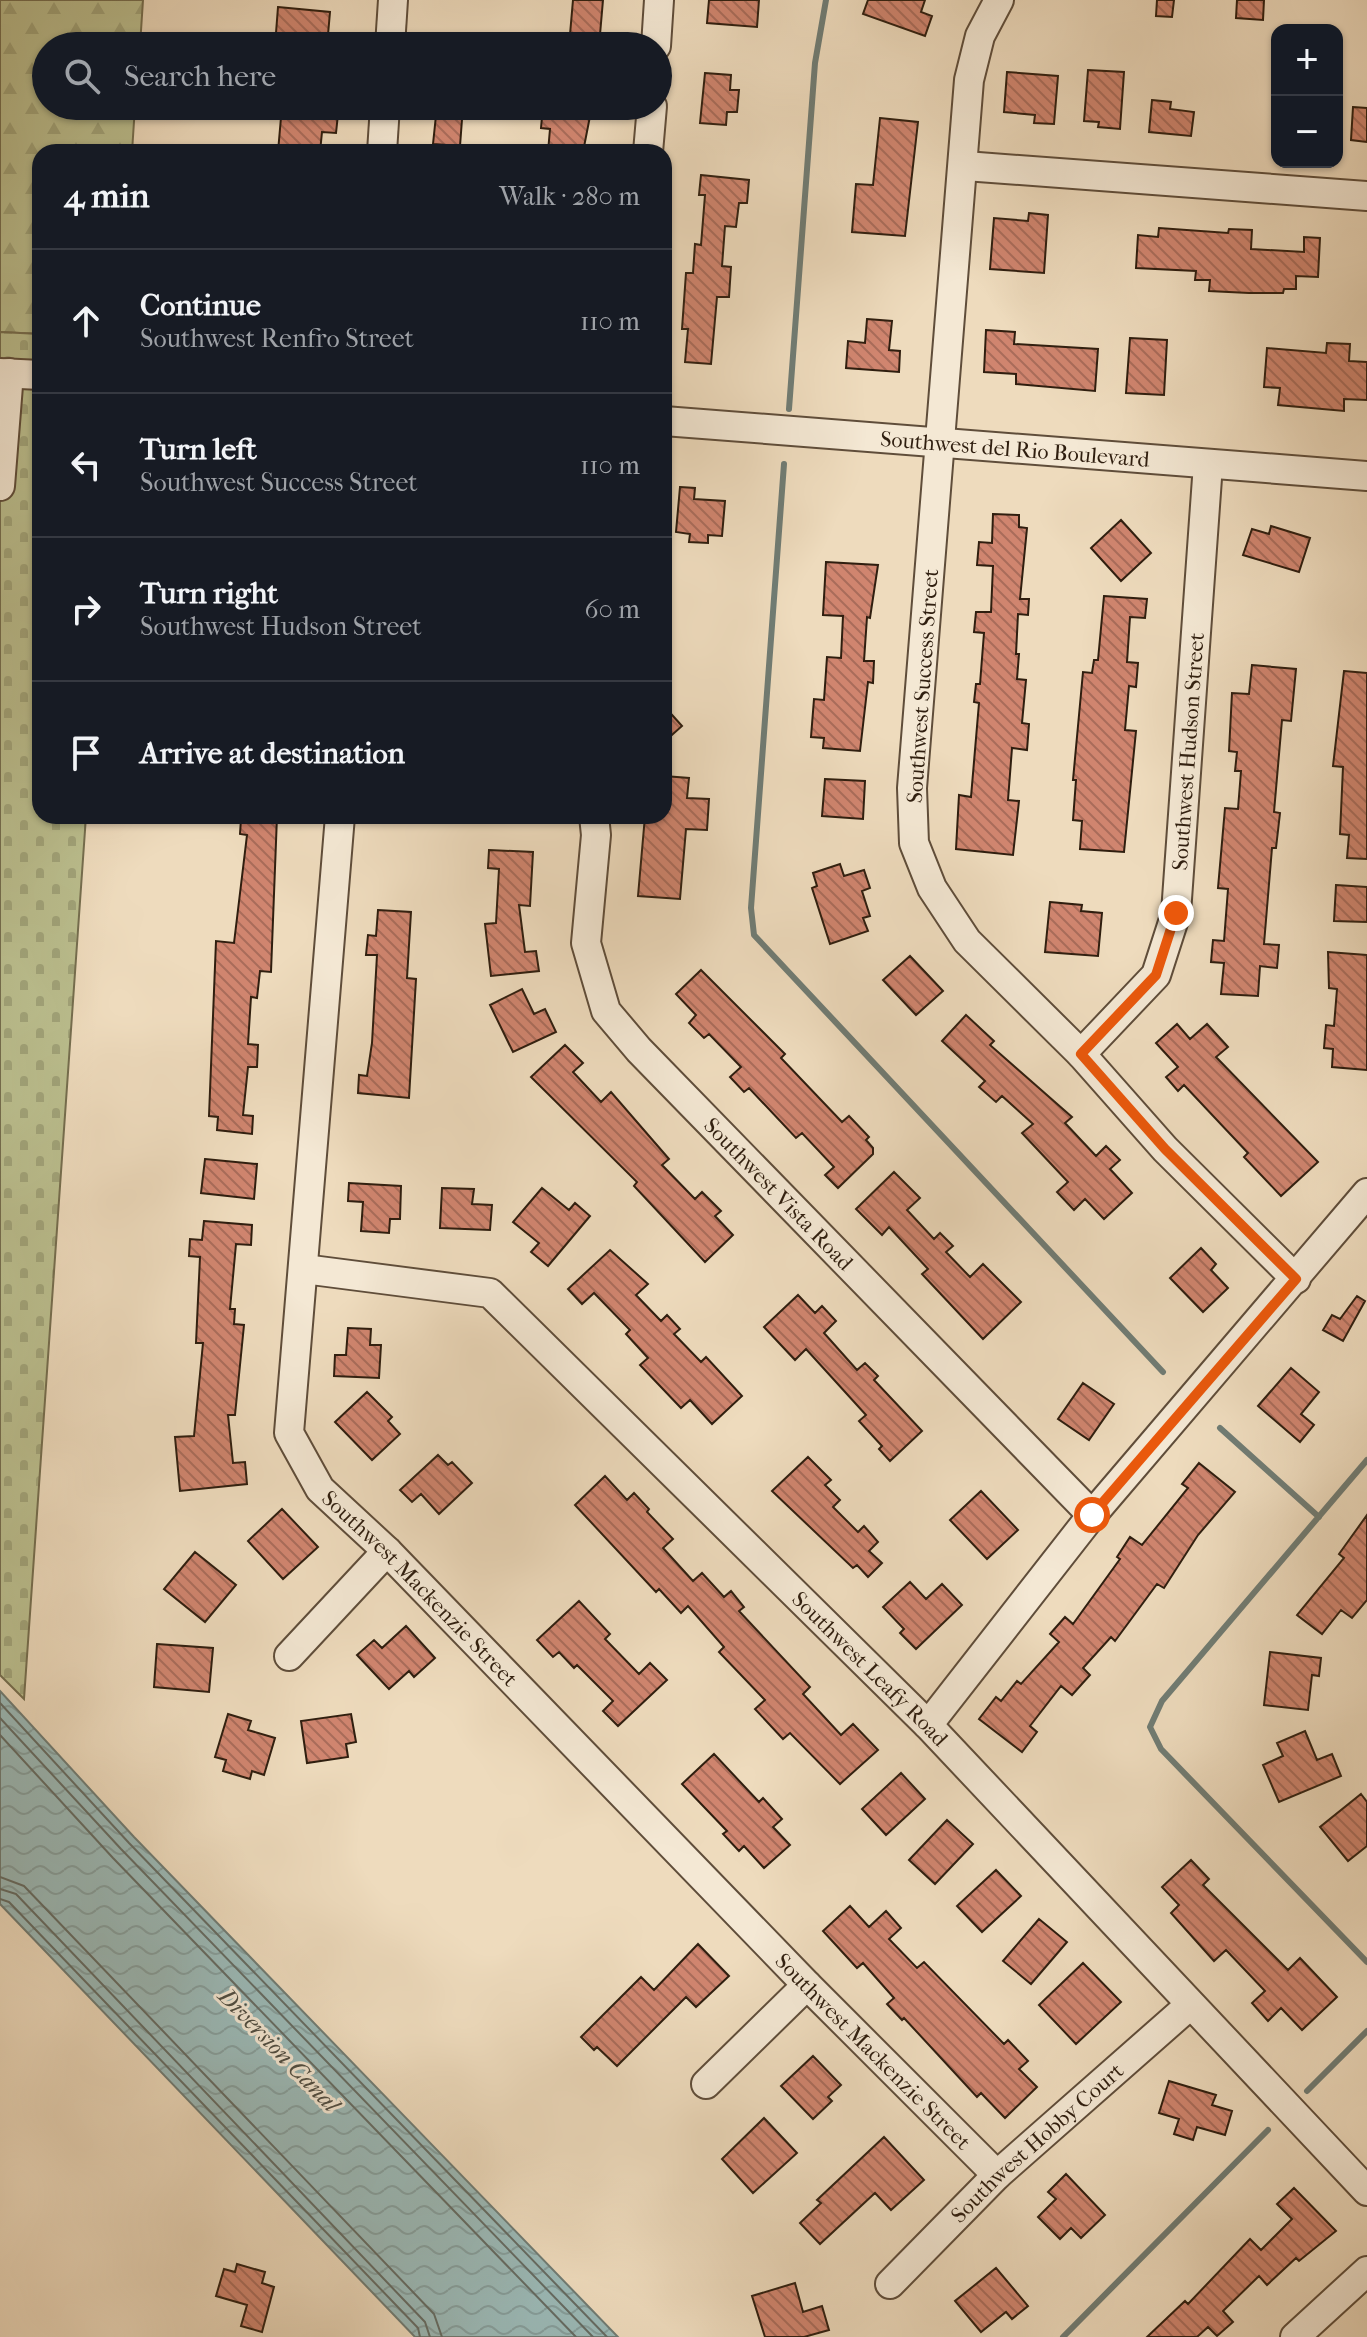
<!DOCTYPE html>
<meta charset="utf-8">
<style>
body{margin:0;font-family:"IM FELL French Canon",serif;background:#20242c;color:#f1f3f6}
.controls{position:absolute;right:24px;top:24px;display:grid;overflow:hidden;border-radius:16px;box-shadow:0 2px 6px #0004}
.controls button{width:72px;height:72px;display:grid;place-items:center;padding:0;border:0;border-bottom:2px solid #363941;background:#171b24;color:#f1f3f6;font:40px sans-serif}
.stop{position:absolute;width:24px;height:24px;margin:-18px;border:6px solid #ea580c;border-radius:50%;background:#fff}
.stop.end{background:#ea580c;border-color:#fff;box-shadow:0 2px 8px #0008}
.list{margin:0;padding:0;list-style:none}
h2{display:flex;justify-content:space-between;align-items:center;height:104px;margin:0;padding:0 32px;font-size:34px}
h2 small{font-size:26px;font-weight:400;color:#9ea1a6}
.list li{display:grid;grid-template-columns:52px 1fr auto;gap:24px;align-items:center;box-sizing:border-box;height:144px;padding:0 32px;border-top:2px solid #363941}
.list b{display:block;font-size:30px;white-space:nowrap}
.list p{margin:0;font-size:26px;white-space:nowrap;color:#9ea1a6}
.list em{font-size:26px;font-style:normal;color:#9ea1a6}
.icon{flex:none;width:44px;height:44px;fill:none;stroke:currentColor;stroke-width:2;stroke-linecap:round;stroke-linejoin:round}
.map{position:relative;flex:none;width:1367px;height:2337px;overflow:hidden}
.search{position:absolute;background:#171b24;box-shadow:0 2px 6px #0004;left:32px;top:32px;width:640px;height:88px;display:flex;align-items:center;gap:20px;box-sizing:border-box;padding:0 28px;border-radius:44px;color:#9ea1a6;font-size:30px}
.panel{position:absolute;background:#171b24;box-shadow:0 2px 6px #0004;left:32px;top:144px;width:640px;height:680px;border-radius:24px}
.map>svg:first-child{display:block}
.forest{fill:url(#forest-firs);stroke:#756e4f;stroke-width:2}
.cemetery{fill:url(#cemetery-stones);stroke:#756e4f;stroke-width:2}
.water{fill:url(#water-waves);stroke:#707c74;stroke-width:2}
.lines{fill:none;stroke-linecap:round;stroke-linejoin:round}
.shore{stroke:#656c64;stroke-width:2}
.stream{stroke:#707c74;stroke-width:6}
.building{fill:url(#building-back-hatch);stroke:#2f1e0f;stroke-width:2}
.minor-casing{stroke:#5f4d3a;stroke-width:32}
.minor{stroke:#f4e8d4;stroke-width:28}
.route{stroke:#ea580c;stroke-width:10}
.labels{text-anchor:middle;stroke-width:6;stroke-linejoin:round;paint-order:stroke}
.street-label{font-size:22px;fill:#2f1e0f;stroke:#f4e8d4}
.water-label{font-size:24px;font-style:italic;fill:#4f4d42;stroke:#f4e8d4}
</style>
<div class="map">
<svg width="1367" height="2337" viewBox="0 0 1367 2337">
<defs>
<pattern id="forest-firs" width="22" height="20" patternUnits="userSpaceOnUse" patternTransform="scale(2)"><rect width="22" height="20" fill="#bbbf8f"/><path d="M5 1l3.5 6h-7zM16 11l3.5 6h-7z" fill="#a1a47a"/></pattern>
<pattern id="cemetery-stones" width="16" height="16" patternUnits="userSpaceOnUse" patternTransform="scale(2)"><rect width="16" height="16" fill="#bbbf8f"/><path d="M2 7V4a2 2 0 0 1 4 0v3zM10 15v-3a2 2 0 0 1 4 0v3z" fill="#a1a47a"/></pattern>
<pattern id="water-waves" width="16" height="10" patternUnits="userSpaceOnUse" patternTransform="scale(2)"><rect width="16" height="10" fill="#9bbab8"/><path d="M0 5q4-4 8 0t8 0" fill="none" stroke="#869f9d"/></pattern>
<pattern id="building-back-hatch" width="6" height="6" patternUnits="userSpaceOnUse" patternTransform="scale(2)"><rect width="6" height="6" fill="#d0856f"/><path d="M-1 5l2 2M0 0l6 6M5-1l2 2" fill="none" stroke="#a96c5a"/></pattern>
</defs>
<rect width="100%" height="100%" fill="#eedbbd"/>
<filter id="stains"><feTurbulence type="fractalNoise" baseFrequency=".0025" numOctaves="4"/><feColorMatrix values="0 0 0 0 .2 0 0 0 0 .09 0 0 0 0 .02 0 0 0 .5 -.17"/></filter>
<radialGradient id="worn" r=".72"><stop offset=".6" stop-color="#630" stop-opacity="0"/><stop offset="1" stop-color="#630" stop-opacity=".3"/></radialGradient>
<path class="forest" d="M0 0H143L140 46H46V106H135L132 152H40V334L0 332Z"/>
<path class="cemetery" d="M0 332 40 334V816H86L24 1699 0 1675Z"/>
<path class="water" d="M0 1691 134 1837 618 2337H415L0 1904Z"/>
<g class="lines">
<path class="shore" d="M0 1703 129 1843 607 2337
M0 1718 121 1849 593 2337
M0 1735 113 1858 576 2337
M0 1877 24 1886 434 2314 442 2337
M0 1889 16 1894 425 2322 430 2337
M0 1899 9 1902 418 2328 420 2337"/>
<path class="stream" d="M789 409 815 63 826 0
M784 464 751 908 754 935 1163 1372
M1220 1428 1319 1517
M1367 1460 1162 1701 1150 1727 1161 1749 1367 1962
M1307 2091 1367 2031
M1063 2337 1268 2130"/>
</g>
<path class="building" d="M573 0H603L599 46H569Z
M709 0H759L757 27 707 23Z
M868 0H925L921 12 932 16 925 36 863 14Z
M1157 0H1174L1172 17 1156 16Z
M1237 0H1264L1263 20 1236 18Z
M278 7 330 12 327 46H275Z
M1088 70 1124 72 1120 129 1098 127 1099 122 1084 121Z
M1007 72 1058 76 1054 124 1034 123 1035 115 1004 112Z
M705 73 731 75 730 90H739L737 112H727L726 125 700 123Z
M1152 100 1171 102 1170 109 1194 112 1191 136 1149 132Z
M282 106H325L324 112 338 114 336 133 322 132 320 152H278Z
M437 106H463L460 146 433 144Z
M543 106H592L583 152H548L550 129 541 128Z
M1353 107 1367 108V142L1351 140Z
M880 118 918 122 905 236 852 232 856 184 873 185Z
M701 175 749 180 747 203H739L736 227 725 226 722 266 731 267 729 297H717L711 364 685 362 688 329H682L686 273H693L695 244 701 245 705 195H699Z
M1029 213 1048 215 1044 273 990 269 994 218 1028 221Z
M1159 228 1228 233 1229 229 1252 230 1251 249 1304 252V237L1320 238 1318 277 1296 276V289H1284L1283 293H1249L1209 291 1210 280H1195L1196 271 1136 268 1138 235 1158 237Z
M867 319 892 321 889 350 900 351 899 372 846 368 848 341 865 343Z
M986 330 1015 332 1014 344 1098 349 1095 391 1016 384V374L984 372Z
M1130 338 1167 340 1164 395 1126 393Z
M1327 343 1350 344 1349 361 1367 362V400L1344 399V411L1278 405 1280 388 1264 387 1267 348 1326 353Z
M680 487 695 488 694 499 725 501 722 536 708 535V543L689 542 690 534 676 532Z
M993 514 1019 515V527L1027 528 1020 599H1029L1028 615 1018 614 1016 654H1019L1017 679 1026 680 1022 723 1029 724 1027 750 1012 748 1008 800 1019 801 1013 855 956 849 959 795 971 797 979 703 974 702 976 684H980L984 633 974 632 976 612H991L993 566 977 565 979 542 992 543Z
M1121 520 1151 553 1121 581 1091 548Z
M1271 526 1310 538 1299 572 1243 555 1252 529 1269 534Z
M826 562 878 565 870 618 867 617 864 661H874L873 683 868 682 860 751 823 748 824 738 811 737 814 699 824 700 827 657 841 658 843 616 823 615Z
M1104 596 1147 599 1145 618 1130 617 1127 662 1138 663 1136 687 1129 686 1125 730 1136 731 1124 852 1080 849 1082 821 1073 820 1076 780H1073L1083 672 1092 673 1094 660H1098Z
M1252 665 1296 669 1291 721 1282 720 1274 812 1280 813 1276 848H1272L1264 944 1279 945 1277 968 1260 966 1258 996 1221 994 1224 963 1211 962 1213 940 1224 941 1228 889 1218 888 1225 808 1238 809 1241 771H1235L1237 752 1229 751 1232 693 1249 694Z
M1344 671 1367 673V859L1347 858 1349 835 1340 834 1343 767 1333 766Z
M664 706 682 726 664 742Z
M664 776 689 778 687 798 709 799 707 830 686 829 680 899 638 896 645 816H664Z
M825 779 865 781 863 819 822 816Z
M248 816H277L271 972 260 971 257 998 251 997 248 1044 258 1045 257 1067H248L243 1115 253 1116 252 1134 217 1130 218 1117 209 1116 216 941 234 943 247 835 240 834 241 819Z
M489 850 533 852 530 906 519 905 525 952 536 951 539 971 491 976 485 924 496 923 499 869 488 868Z
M840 864 844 876 864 870 870 888 862 891 870 916 863 918 868 931 830 944 812 888 817 886 813 873Z
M1336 885 1367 887V922L1334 921Z
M1050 902 1082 905 1081 911 1102 913 1098 956 1045 952Z
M378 910 411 912 407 978 416 979 409 1098 358 1093 359 1075 367 1076 372 1043 377 955H366L368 935 376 936Z
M1328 952 1367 955V1070L1332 1067 1333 1049 1324 1048 1326 1025 1334 1026 1337 989 1329 988Z
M910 956 943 991 916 1015 883 980Z
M701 970 785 1054 781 1058 842 1122 849 1116 869 1137 866 1140 873 1148V1154L838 1188 825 1175 834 1167 802 1133 796 1138 749 1088 744 1092 730 1077 741 1067 709 1034 704 1038 689 1023 696 1015 676 994Z
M522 989 534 1014 545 1009 556 1032 513 1052 490 1005Z
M966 1015 994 1041 990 1045 1072 1117 1065 1123 1096 1156 1106 1146 1120 1160 1110 1169 1132 1193 1104 1219 1085 1199 1074 1210 1057 1192 1068 1182 1022 1133 1033 1124 1002 1096 996 1102 979 1087 985 1081 942 1041Z
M1177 1024 1190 1039 1207 1024 1228 1047 1216 1057 1318 1162 1281 1196 1244 1157 1248 1153 1184 1085 1178 1091 1166 1077 1178 1067 1156 1043Z
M565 1045 583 1063 573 1072 601 1102 611 1092 669 1159 662 1165 695 1199 702 1192 721 1211 715 1216 733 1235 705 1262 634 1186 637 1182 531 1077Z
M205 1159 257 1164 254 1199 201 1193Z
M894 1172 920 1198 907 1210 934 1239 940 1233 953 1246 946 1252 970 1277 983 1264 1021 1302 983 1339 922 1274 928 1269 889 1227 882 1235 856 1209Z
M349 1183 401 1186 400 1219H390L389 1233 361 1231 363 1202 348 1201Z
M442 1188 474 1189 472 1204 492 1205 490 1230 440 1228Z
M542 1188 569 1210 575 1203 590 1216 548 1266 531 1252 539 1243 513 1222Z
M204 1221 252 1225 251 1245 236 1244 230 1309H235L234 1324 244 1325 235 1415H228L233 1463 245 1462 247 1484 180 1491 175 1437 194 1436 203 1343H196L200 1257 189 1256 190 1239 202 1240Z
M1201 1248 1216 1264 1211 1270 1228 1288 1203 1312 1170 1278Z
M610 1250 648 1284 636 1295 661 1321 667 1315 680 1329 674 1334 701 1362 706 1357 742 1396 712 1424 690 1400 681 1408 640 1365 648 1358 626 1334 630 1330 594 1293 582 1304 568 1289Z
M798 1295 815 1313 822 1306 836 1321 824 1333 857 1370 865 1363 878 1376 874 1380 922 1431 890 1461 879 1449 882 1446 859 1421 866 1415 806 1349 795 1360 764 1327Z
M1357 1296 1365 1301 1343 1341 1323 1330 1332 1315 1340 1319Z
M348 1328 371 1329 370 1345H381L379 1378 334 1376 335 1355H346Z
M1291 1368 1319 1392 1301 1414 1314 1425 1300 1442 1258 1406Z
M1083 1383 1114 1404 1089 1440 1058 1419Z
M367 1392 392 1417 388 1421 400 1434 372 1460 335 1422Z
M438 1455 448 1465 452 1462 472 1483 439 1514 421 1494 412 1502 400 1490Z
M808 1457 831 1480 825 1485 840 1500 833 1507 858 1532 864 1526 878 1542 869 1551 882 1563 868 1577 857 1565 853 1568 772 1491Z
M1199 1463 1235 1492 1198 1535 1164 1588 1157 1584 1115 1641 1111 1637 1083 1668 1090 1675 1072 1695 1061 1686 1030 1726 1037 1732 1022 1752 979 1719 996 1697 1001 1701 1017 1681 1021 1684 1059 1642 1050 1634 1065 1617 1073 1624 1120 1559 1117 1557 1130 1537 1142 1545 1188 1488 1182 1484Z
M605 1476 627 1500 634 1493 649 1509 647 1512 673 1539 663 1548 693 1581 702 1573 724 1597 731 1591 744 1607 739 1611 810 1687 803 1694 841 1735 853 1724 878 1750 840 1784 790 1733 783 1739 755 1709 765 1700 719 1652 724 1647 688 1606 681 1613 659 1589 656 1592 575 1505Z
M981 1491 1018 1530 987 1559 950 1520Z
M282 1509 318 1547 283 1579 248 1541Z
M1367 1515V1600L1352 1618 1341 1610 1322 1634 1297 1615 1344 1558 1339 1554Z
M195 1552 236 1585 205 1622 164 1589Z
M910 1582 926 1599 942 1584 962 1605 916 1649 900 1633 904 1629 883 1607Z
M579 1601 610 1634 605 1639 639 1674 650 1663 667 1680 618 1726 603 1711 613 1701 577 1665 574 1668 559 1652 553 1657 537 1640Z
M406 1626 435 1658 414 1677 409 1671 389 1689 357 1655 374 1640 382 1648Z
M157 1644 213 1648 209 1692 154 1687Z
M1270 1652 1321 1658 1319 1676 1312 1675 1308 1710 1264 1705Z
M228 1714 251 1721 248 1730 275 1738 264 1775 252 1771 250 1779 223 1771 226 1760 215 1757Z
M351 1714 356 1742 346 1744 348 1757 307 1763 301 1721Z
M1305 1731 1317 1760 1332 1754 1341 1776 1279 1802 1263 1765 1283 1756 1277 1743Z
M714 1754 759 1802 763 1798 782 1819 773 1827 790 1845 764 1868 744 1846 739 1851 723 1834 727 1831 682 1784Z
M901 1773 925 1799 886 1835 862 1809Z
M1361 1794 1367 1802V1846L1348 1861 1320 1827Z
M947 1820 973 1844 935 1884 909 1860Z
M1191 1860 1209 1879 1203 1885 1288 1970 1300 1958 1337 1997 1302 2030 1281 2008 1268 2021 1252 2003 1265 1991 1226 1950 1214 1961 1171 1913 1179 1905 1162 1887Z
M996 1870 1021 1896 982 1932 957 1906Z
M850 1906 869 1927 886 1911 901 1928 889 1939 917 1968 924 1962 1004 2044 1008 2040 1028 2061 1019 2069 1037 2087 1005 2118 981 2093 977 2097 904 2018 902 2020 887 2004 894 1998 863 1963 857 1968 823 1931Z
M1039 1919 1067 1942 1031 1984 1003 1961Z
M698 1944 729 1976 696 2007 686 1997 617 2066 597 2047 594 2050 581 2037 641 1977 654 1990Z
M1083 1963 1121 2002 1076 2044 1039 2005Z
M813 2056 841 2085 828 2097 832 2101 813 2119 781 2086Z
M1169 2081 1216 2095 1212 2105 1232 2111 1225 2135 1197 2127 1193 2140 1174 2134 1179 2119 1159 2113Z
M764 2118 797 2153 753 2193 722 2159Z
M884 2137 924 2180 891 2210 875 2193 820 2244 800 2223 821 2203 817 2200Z
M1066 2174 1105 2215 1081 2238 1071 2228 1060 2239 1038 2217 1056 2199 1048 2192Z
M1294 2188 1336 2231 1299 2261 1296 2258 1267 2285 1259 2276 1223 2311 1233 2322 1217 2336 1208 2327 1197 2337H1147L1185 2301 1188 2304 1250 2239 1261 2250 1292 2219 1277 2204Z
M237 2264 265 2272 262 2283 274 2287 262 2332 241 2326 247 2305 216 2296 224 2269 235 2272Z
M996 2268 1028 2306 1012 2319 1006 2312 981 2332 955 2301Z
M795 2283 803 2312 822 2306 829 2330 804 2337H765L752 2296Z"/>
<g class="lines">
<defs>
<g id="minor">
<path d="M999 0 980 36 969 80 912 788 914 843 932 888 967 941 1081 1054 1165 1149 1296 1279"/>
<path d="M390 46 393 0"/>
<path d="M656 46 659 0"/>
<path d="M382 152 385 106"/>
<path d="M648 152 652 106"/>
<path d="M965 166 1367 196"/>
<path d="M0 373 40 375"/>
<path id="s1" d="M664 421 1367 476"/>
<path d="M0 486 9 373"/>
<path id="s2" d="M340 816 289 1433 320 1489 387 1551 807 1985 997 2175"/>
<path id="s3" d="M594 816 596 835 586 943 606 1011 639 1050 1092 1515"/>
<path id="s4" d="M1081 1054 1156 975 1176 913 1208 464"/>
<path id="s5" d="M304 1269 490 1293 928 1725 1367 2191"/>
<path d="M289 1656 387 1551"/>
<path d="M928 1725 1092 1515 1367 1193"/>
<path d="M706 2084 807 1985"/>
<path id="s6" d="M890 2284 997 2175 1190 2005"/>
<path d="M1295 2337 1367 2271"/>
</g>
</defs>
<use href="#minor" class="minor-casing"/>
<use href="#minor" class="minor"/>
</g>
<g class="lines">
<path class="route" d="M1092 1515 1296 1279 1165 1149 1081 1054 1156 975 1176 913"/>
</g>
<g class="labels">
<g class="street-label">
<text dy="8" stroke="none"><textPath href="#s1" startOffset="352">Southwest del Rio Boulevard</textPath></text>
<text transform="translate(922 686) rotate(-86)" y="8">Southwest Success Street</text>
<text dy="8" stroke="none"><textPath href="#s4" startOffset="336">Southwest Hudson Street</textPath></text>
<text dy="8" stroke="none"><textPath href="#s3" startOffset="450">Southwest Vista Road</textPath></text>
<text dy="8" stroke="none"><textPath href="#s2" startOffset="824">Southwest Mackenzie Street</textPath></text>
<text dy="8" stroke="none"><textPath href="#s5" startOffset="722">Southwest Leafy Road</textPath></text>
<text dy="8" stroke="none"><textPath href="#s2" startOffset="1472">Southwest Mackenzie Street</textPath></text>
<text dy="8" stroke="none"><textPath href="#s6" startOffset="204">Southwest Hobby Court</textPath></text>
</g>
<g class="water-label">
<text transform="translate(279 2050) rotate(46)" y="8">Diversion Canal</text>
</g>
</g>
<rect width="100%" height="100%" filter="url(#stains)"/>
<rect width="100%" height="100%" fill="url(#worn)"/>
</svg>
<div class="controls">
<button>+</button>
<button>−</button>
</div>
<div class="stop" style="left:1092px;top:1515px"></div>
<div class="stop end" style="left:1176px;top:913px"></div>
<div class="search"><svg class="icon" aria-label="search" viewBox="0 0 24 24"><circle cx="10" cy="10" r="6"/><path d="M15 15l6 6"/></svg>Search here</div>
<section class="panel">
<h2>4 min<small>Walk · 280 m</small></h2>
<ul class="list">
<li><svg class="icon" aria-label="ahead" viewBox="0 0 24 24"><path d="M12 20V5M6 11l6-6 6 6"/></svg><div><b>Continue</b><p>Southwest Renfro Street</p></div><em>110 m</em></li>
<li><svg class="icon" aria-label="left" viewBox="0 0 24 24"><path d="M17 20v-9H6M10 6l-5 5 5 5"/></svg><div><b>Turn left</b><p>Southwest Success Street</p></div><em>110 m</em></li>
<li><svg class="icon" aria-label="right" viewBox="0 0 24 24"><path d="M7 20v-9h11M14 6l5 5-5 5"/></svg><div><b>Turn right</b><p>Southwest Hudson Street</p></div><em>60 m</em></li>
<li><svg class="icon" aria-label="arrive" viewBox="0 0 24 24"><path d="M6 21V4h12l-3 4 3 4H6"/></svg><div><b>Arrive at destination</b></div></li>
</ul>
</section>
</div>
